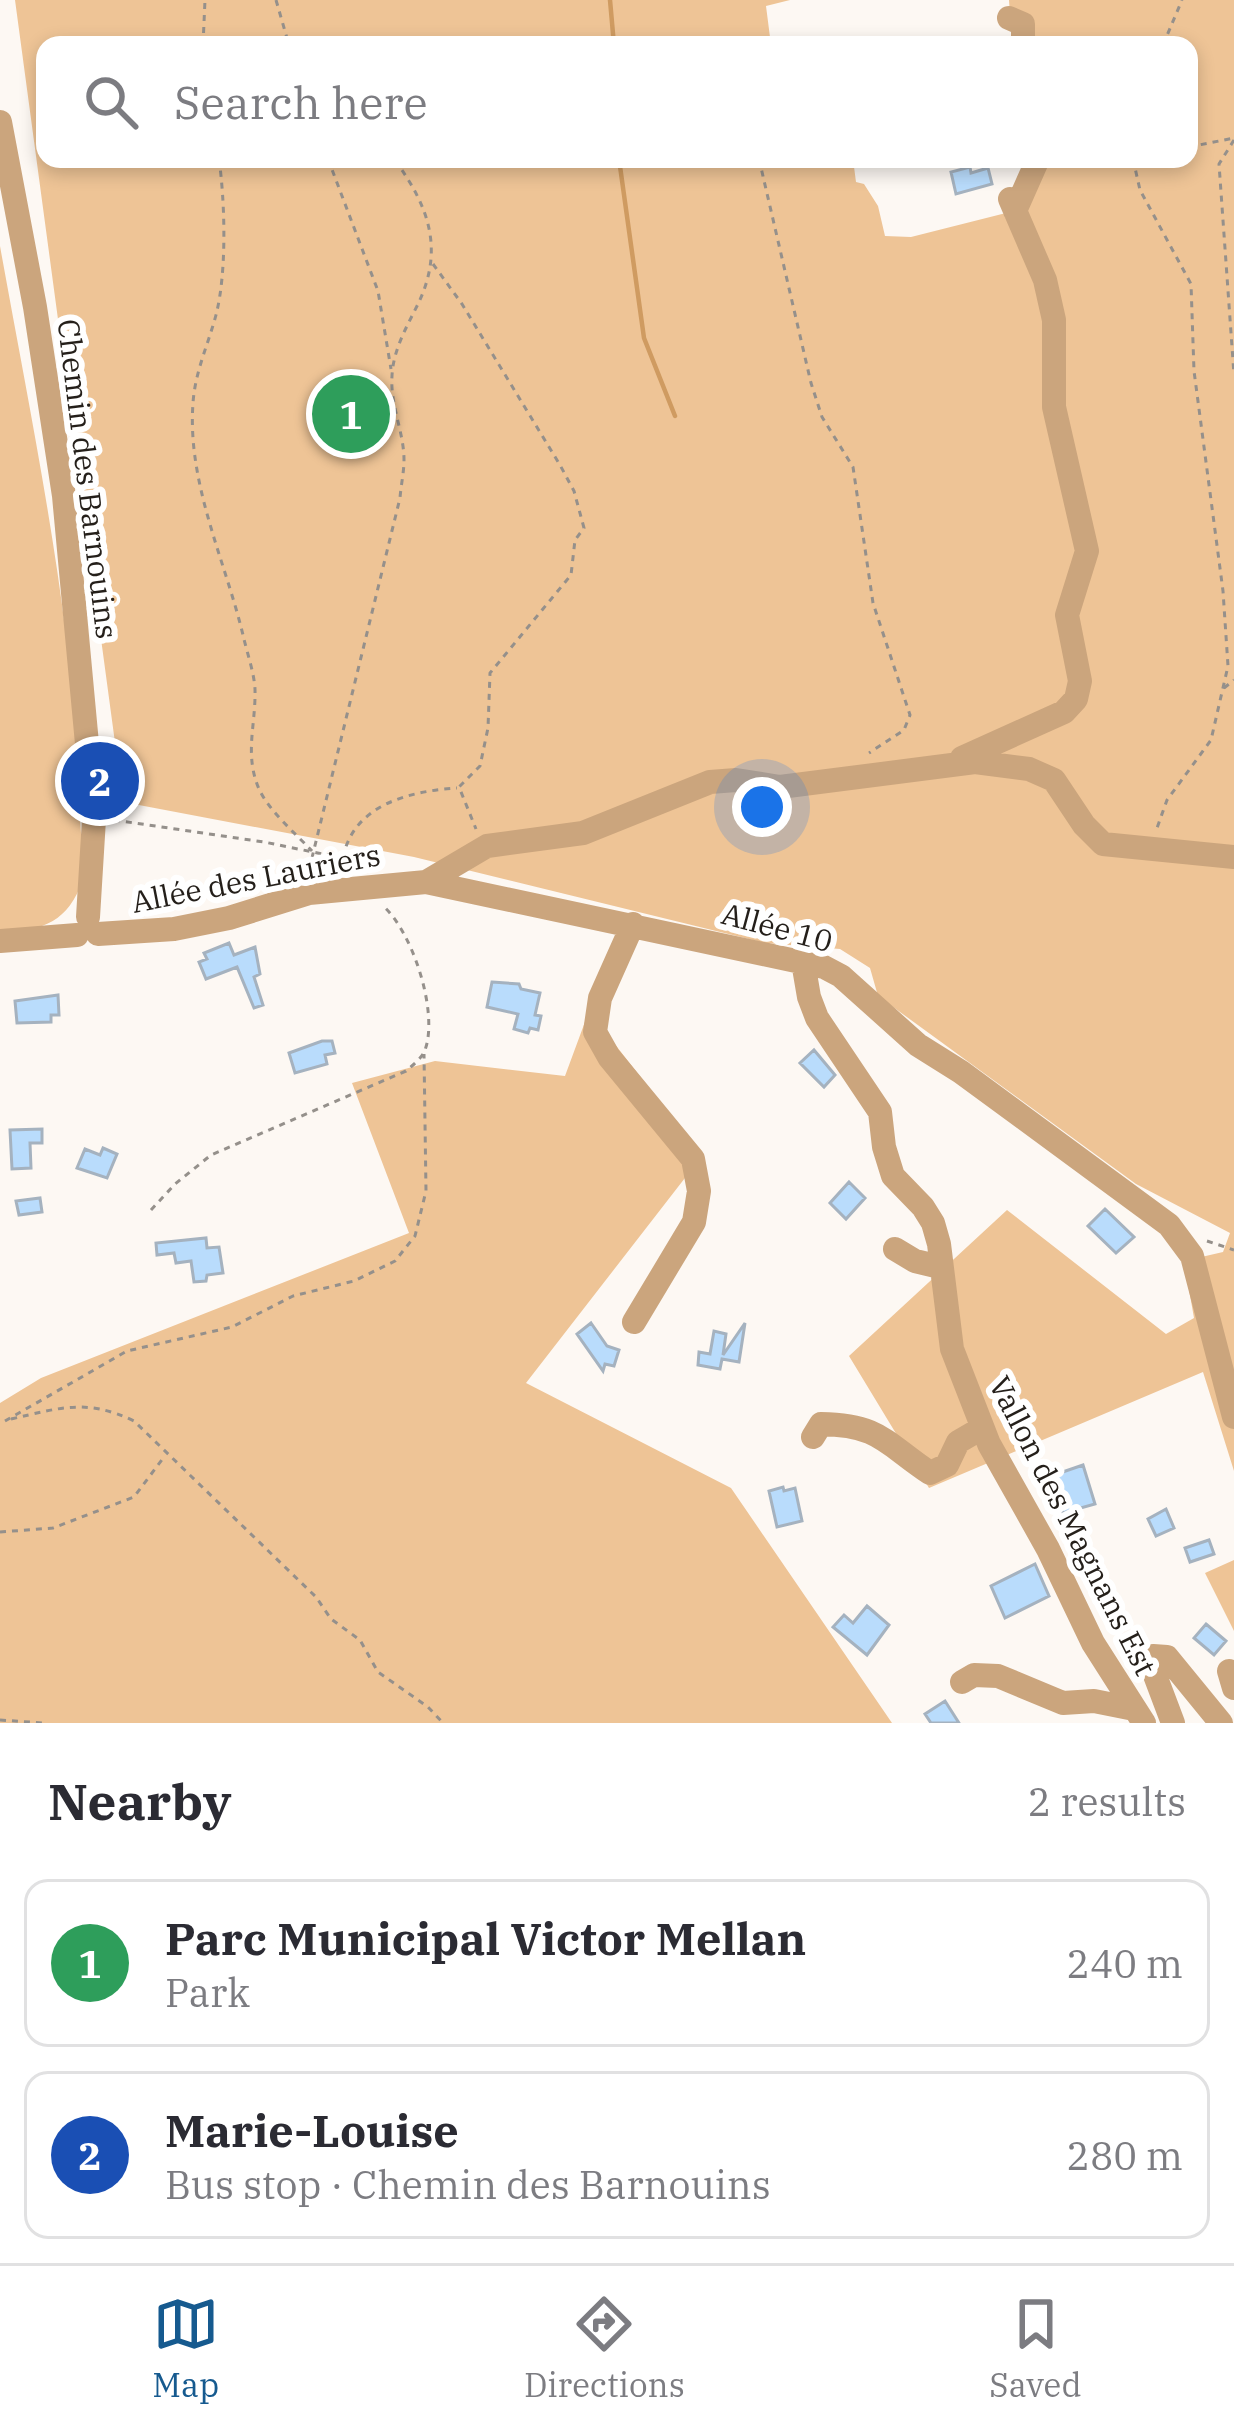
<!DOCTYPE html>
<meta charset="utf-8">
<style>
body{margin:0;font-family:"IBM Plex Serif",serif;background:#f2f2f3;color:#2b2b33}
.you{position:absolute;left:762px;top:807px;width:42px;height:42px;margin:-30px;border:9px solid #fff;border-radius:50%;background:#1a73e8;box-shadow:0 0 0 18px #1a73e833}
.badge{display:grid;place-items:center;width:78px;height:78px;border-radius:50%;background:#165a8f;color:#fff;font-size:39px;font-weight:700}
.pin{position:absolute;translate:-50% -50%;border:6px solid #fff;box-shadow:0 3px 12px #0006}
.list{margin:0;padding:0;list-style:none}
h2{display:flex;justify-content:space-between;align-items:center;height:156px;margin:0;padding:0 48px;font-size:51px}
h2 small{font-size:39px;font-weight:400;color:#7c7c81}
.list li{display:grid;grid-template-columns:78px 1fr auto;gap:36px;align-items:center;box-sizing:border-box;height:168px;margin:0 24px 24px;padding:0 24px;border:3px solid #e1e1e2;border-radius:24px}
.list b{display:block;font-size:45px;white-space:nowrap}
.list p{margin:0;font-size:39px;white-space:nowrap;color:#7c7c81}
.list em{font-size:39px;font-style:normal;color:#7c7c81}
.icon{flex:none;width:66px;height:66px;fill:none;stroke:currentColor;stroke-width:2;stroke-linecap:round;stroke-linejoin:round}
.map{position:relative;flex:none;width:1234px;height:1723px;overflow:hidden}
.search{position:absolute;background:#fff;box-shadow:0 6px 18px #0003;left:36px;right:36px;top:36px;height:132px;display:flex;align-items:center;gap:30px;box-sizing:border-box;padding:0 42px;border-radius:24px;color:#7c7c81;font-size:45px}
.sheet{height:540px;background:#fff}
nav{display:flex;justify-content:space-around;align-items:center;box-sizing:border-box;height:168px;border-top:3px solid #e1e1e2;background:#fff;font-size:33px;color:#7c7c81}
nav a{display:grid;justify-items:center;gap:6px}
nav .on{color:#165a8f}
.map>svg:first-child{display:block}
.green{fill:#eec496}
.lines{fill:none;stroke-linecap:round;stroke-linejoin:round}
.stream{stroke:#cf9b61;stroke-width:4.5}
.building{fill:#b9dcfc;stroke:#a5b2bf;stroke-width:3}
.path{stroke:#95908b;stroke-width:3;stroke-dasharray:6 6;stroke-linecap:butt}
.minor{stroke:#cba57d;stroke-width:24}
.labels{text-anchor:middle;stroke-width:12;stroke-linejoin:round;paint-order:stroke}
.street-label{font-size:30px;fill:#241f1a;stroke:#fff}
</style>
<div class="map">
<svg width="1234" height="1723" viewBox="0 0 1234 1723">
<rect width="100%" height="100%" fill="#fdf8f3"/>
<path class="green" d="M15 0H790L766 6 771 45H45V159H853L856 182 864 184 878 206 885 236 911 237 1006 213 1034 159H1189V45H1012L1009 0H1234V1471L1203 1372 929 1488 849 1356 1007 1210 1166 1334 1194 1318 1184 1261 1223 1252 1230 1233 1136 1184 878 996 870 968 840 949 765 943 414 857 123 802Z
M0 246C33 430 76 629 80 815 80 835 87 868 80 887 64 926 37 930 0 933Z
M589 1011 702 1156 526 1383 731 1488 892 1723H0V1403L41 1378 409 1233 352 1083 435 1061 565 1076Z
M1234 1560V1631L1205 1573Z"/>
<g class="lines">
<path class="stream" d="M610 0 614 45
M619 159 644 338 675 416"/>
</g>
<path class="building" d="M970 167 971 173 988 168 992 184 956 194 951 172Z
M229 943 234 955 255 947 260 974 254 977 263 1005 254 1008 237 967 206 979 199 962 207 959 204 953Z
M492 982 519 984 521 989 540 993 535 1015 541 1016 538 1030 530 1028 528 1033 514 1029 518 1014 487 1007Z
M58 995 59 1015H51V1022L17 1023 15 1001Z
M322 1041H332L335 1053 325 1055 327 1064 295 1073 289 1053Z
M814 1050 835 1075 824 1087 800 1063Z
M42 1129V1143H30L31 1168 12 1169 10 1130Z
M103 1148 117 1154 107 1178 77 1168 85 1149 100 1155Z
M849 1182 865 1198 846 1219 830 1203Z
M40 1198 42 1212 19 1215 16 1201Z
M1105 1209 1134 1237 1116 1253 1088 1226Z
M206 1238 207 1248 219 1247 223 1273 207 1275 206 1281 194 1282 191 1261 176 1263 174 1253 157 1255 156 1243Z
M591 1323 607 1346 619 1350 614 1366 605 1364 603 1371 577 1334Z
M745 1323 739 1362 722 1359 720 1369 698 1365 699 1352 710 1354 714 1331 726 1334 723 1355Z
M1083 1465 1095 1504 1063 1513 1051 1476Z
M783 1487 784 1491 795 1488 802 1521 777 1527 769 1491Z
M1166 1509 1174 1528 1156 1536 1148 1519Z
M1209 1540 1214 1554 1190 1562 1185 1548Z
M1035 1564 1049 1596 1005 1618 991 1586Z
M867 1606 889 1625 867 1655 833 1627 844 1615 853 1623Z
M1206 1624 1226 1641 1214 1655 1194 1638Z
M945 1701 959 1723H931L925 1714Z"/>
<g class="lines">
<path class="path" d="M276 0 289 45
M203 45 205 0
M749 45V44
M1163 45 1182 0
M1234 140 1219 164 1234 375
M1189 147 1234 138
M219 159C225 202 227 272 216 315 208 345 195 372 193 403 187 483 225 560 243 635 247 653 254 672 255 689 256 725 244 754 259 789 269 811 295 833 312 851
M328 159 378 291 391 369
M759 159 811 383 822 417 853 467 873 603 910 715 904 730 869 753
M1133 159 1140 190 1191 284 1194 371 1223 591 1228 666 1211 740 1167 800 1157 828
M433 264 462 304 560 465 574 491 584 528 575 540 571 575 490 673 488 728 480 766 459 787 476 829
M1224 688 1234 680
M114 820 264 842 376 865
M343 858C353 804 411 791 457 788
M309 870 400 498C401 485 404 472 404 460 404 432 390 405 392 376 393 351 406 328 417 306 445 250 429 206 394 159
M151 1210 175 1184 211 1155 406 1071C413 1065 422 1058 425 1050 439 1012 412 930 382 905
M1207 1241 1234 1250
M11 1419C60 1408 86 1398 134 1421L316 1597 331 1619 360 1640 378 1672 428 1707 443 1723
M5 1421 127 1351 232 1327 293 1296 354 1281 395 1261 415 1236 426 1191 424 1054
M0 1532 53 1528 134 1497 164 1457
M0 1720 43 1723"/>
<path class="minor" d="M1009 18 1023 24V45
M0 122 35 307 64 496 94 819 88 917
M1015 211 1038 159
M962 758 1064 712 1076 699 1080 681 1067 615 1087 551 1054 407V320L1045 280 1010 199
M426 882 487 846 583 833 710 782 736 780 780 787 975 762 1029 769 1054 780 1084 825 1103 844 1234 857
M633 924 600 998 595 1032 609 1057 693 1159 699 1191 694 1222 634 1322
M98 934 174 929 229 918 309 893 426 882 824 967 841 976 918 1045 961 1072 1169 1225 1192 1256 1234 1417
M0 941 77 935
M803 962 809 997 817 1018 880 1112 884 1147 893 1176 923 1207 933 1223 939 1244 952 1349 989 1444 1048 1549 1093 1643 1144 1723
M895 1249 915 1261 940 1267
M813 1437 821 1424C880 1425 885 1443 930 1473L947 1465 958 1442 982 1428
M1229 1671 1234 1688
M962 1682 974 1675 998 1676 1063 1703 1094 1701 1134 1709
M1173 1723 1153 1670V1656L1167 1657 1221 1723"/>
</g>
<g class="labels">
<g class="street-label">
<text transform="translate(87 479) rotate(83)" y="10">Chemin des Barnouins</text>
<text transform="translate(256 879) rotate(-11)" y="10">Allée des Lauriers</text>
<text transform="translate(777 928) rotate(15)" y="10">Allée 10</text>
<text transform="translate(1072 1526) rotate(63)" y="10">Vallon des Magnans Est</text>
</g>
</g>
</svg>
<div class="you"></div>
<div class="pin badge" style="left:351px;top:414px;background:#2e9e5b">1</div>
<div class="pin badge" style="left:100px;top:781px;background:#1a4fb4">2</div>
<div class="search"><svg class="icon" aria-label="search" viewBox="0 0 24 24"><circle cx="10" cy="10" r="6"/><path d="M15 15l6 6"/></svg>Search here</div>
</div>
<section class="sheet">
<h2>Nearby<small>2 results</small></h2>
<ul class="list">
<li><span class="badge" style="background:#2e9e5b">1</span><div><b>Parc Municipal Victor Mellan</b><p>Park</p></div><em>240 m</em></li>
<li><span class="badge" style="background:#1a4fb4">2</span><div><b>Marie-Louise</b><p>Bus stop · Chemin des Barnouins</p></div><em>280 m</em></li>
</ul>
</section>
<nav>
<a class="on"><svg class="icon" aria-label="map" viewBox="0 0 24 24"><path d="M3 6l6-2 6 2 6-2v14l-6 2-6-2-6 2zM9 4v14M15 6v14"/></svg>Map</a>
<a><svg class="icon" aria-label="directions" viewBox="0 0 24 24"><path d="M12 3l9 9-9 9-9-9zM9 14v-3h6M13 9l2 2-2 2"/></svg>Directions</a>
<a><svg class="icon" aria-label="saved" viewBox="0 0 24 24"><path d="M7 4h10v16l-5-4-5 4z"/></svg>Saved</a>
</nav>
